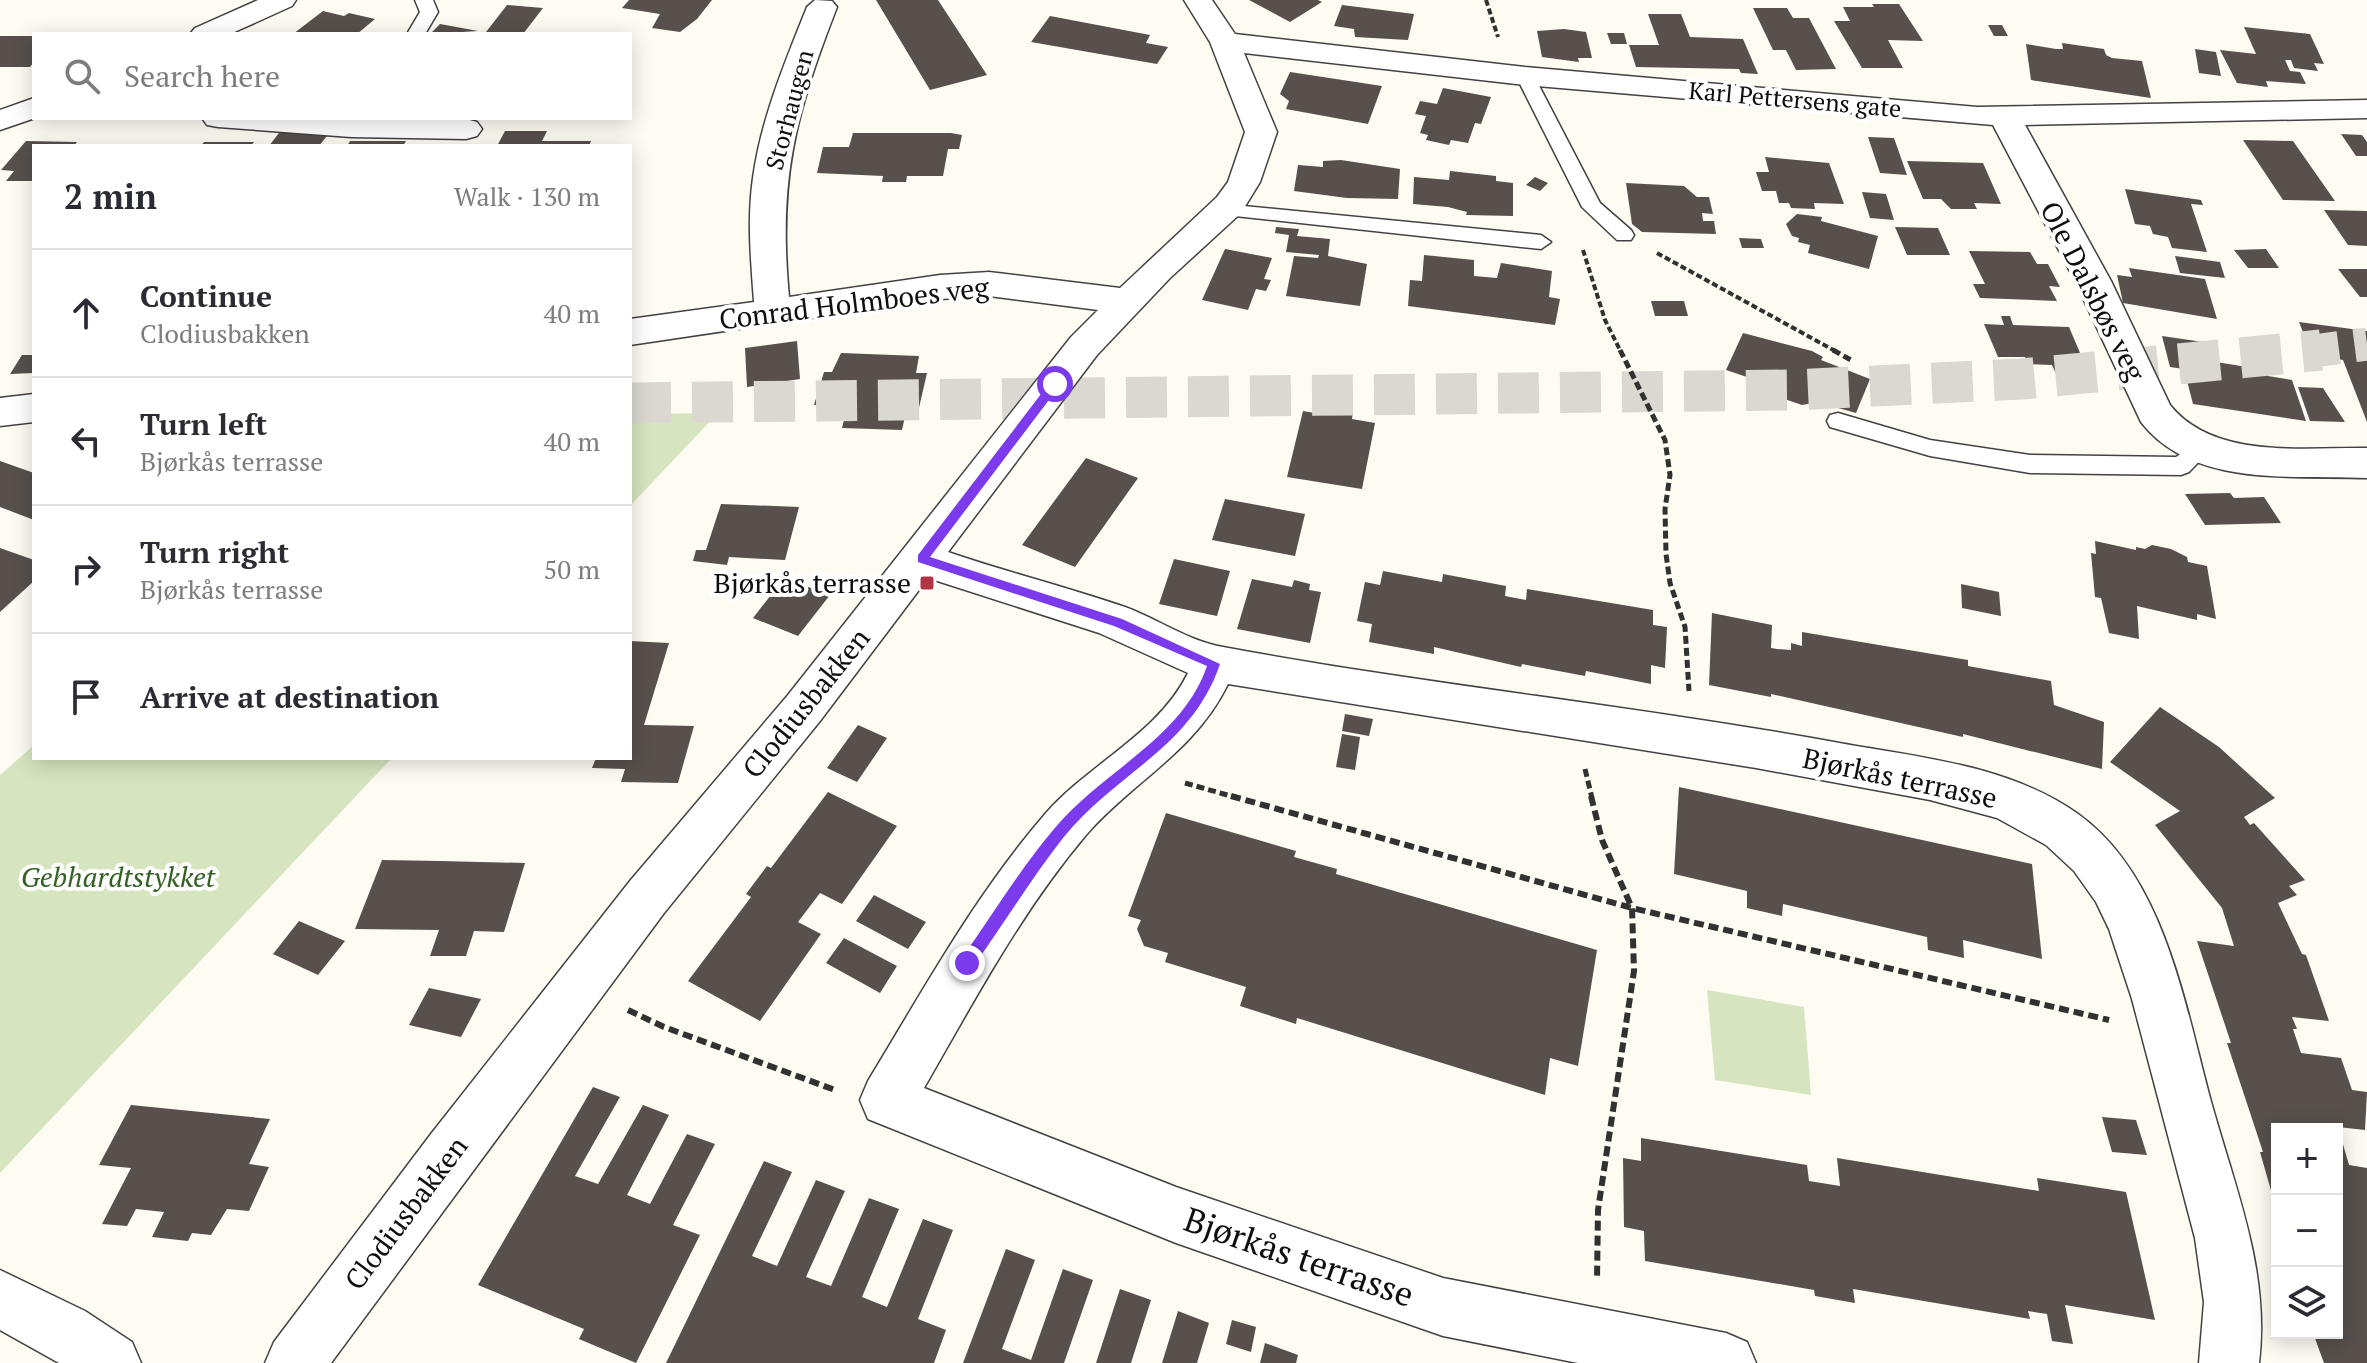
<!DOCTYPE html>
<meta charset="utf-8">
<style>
body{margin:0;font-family:"PT Serif",serif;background:#f2f2f3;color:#2b2b33}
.controls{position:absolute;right:24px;bottom:24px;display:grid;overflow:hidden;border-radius:0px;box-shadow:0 4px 20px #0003}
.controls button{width:72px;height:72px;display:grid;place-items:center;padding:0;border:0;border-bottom:2px solid #e1e1e2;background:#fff;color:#2b2b33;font:40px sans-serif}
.stop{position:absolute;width:24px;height:24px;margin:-18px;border:6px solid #7c3aed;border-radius:50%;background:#fff}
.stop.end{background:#7c3aed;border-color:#fff;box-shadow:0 2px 8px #0008}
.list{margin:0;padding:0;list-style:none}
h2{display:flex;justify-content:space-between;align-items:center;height:104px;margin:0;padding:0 32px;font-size:34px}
h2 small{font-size:26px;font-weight:400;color:#7c7c81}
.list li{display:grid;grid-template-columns:52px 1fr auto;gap:24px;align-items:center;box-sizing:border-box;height:128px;padding:0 32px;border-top:2px solid #e1e1e2}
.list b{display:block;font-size:30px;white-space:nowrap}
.list p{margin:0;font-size:26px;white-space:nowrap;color:#7c7c81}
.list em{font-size:26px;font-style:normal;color:#7c7c81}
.icon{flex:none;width:44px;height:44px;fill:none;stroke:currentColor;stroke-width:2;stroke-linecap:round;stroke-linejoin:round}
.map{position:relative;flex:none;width:2367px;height:1363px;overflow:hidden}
.search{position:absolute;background:#fff;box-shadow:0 4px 20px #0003;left:32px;top:32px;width:600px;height:88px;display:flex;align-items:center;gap:20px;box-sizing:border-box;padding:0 28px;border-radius:0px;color:#7c7c81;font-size:30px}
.panel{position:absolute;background:#fff;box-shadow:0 4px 20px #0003;left:32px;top:144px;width:600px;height:616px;border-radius:0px}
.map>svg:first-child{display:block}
.green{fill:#d6e5bf}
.building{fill:#57504d}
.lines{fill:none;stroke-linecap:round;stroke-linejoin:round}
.primary-tunnel-far1{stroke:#dad8d1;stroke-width:33;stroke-dasharray:33 16;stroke-linecap:butt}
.primary-tunnel{stroke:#dad8d1;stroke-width:41;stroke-dasharray:41 21;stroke-linecap:butt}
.service-casing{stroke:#424242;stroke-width:3}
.minor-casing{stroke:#424242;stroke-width:3}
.path-far2{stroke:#313131;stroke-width:4;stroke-dasharray:6 3;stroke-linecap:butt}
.path-far1{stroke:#313131;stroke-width:5;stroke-dasharray:8 4;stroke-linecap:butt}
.path{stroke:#313131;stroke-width:6;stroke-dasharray:10 5;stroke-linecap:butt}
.service{fill:#fff;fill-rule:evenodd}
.minor{fill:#fff;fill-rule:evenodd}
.route{fill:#7c3aed}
.poi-dot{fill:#b23544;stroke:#fff;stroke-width:3}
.labels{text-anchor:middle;stroke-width:8;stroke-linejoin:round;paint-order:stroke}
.far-street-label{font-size:24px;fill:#0f0f0f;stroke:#fff}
.street-label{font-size:28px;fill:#0f0f0f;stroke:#fff}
.poi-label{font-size:28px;fill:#0f0f0f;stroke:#fff;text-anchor:end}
.park-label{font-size:28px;font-style:italic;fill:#366125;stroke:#fff}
.near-street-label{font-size:34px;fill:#0f0f0f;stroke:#fff}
</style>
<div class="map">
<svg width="2367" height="1363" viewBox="0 0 2367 1363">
<rect width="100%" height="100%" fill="#fefbf3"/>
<path class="green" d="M718 413 630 506V414Z
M34 745V758H392L0 1173V775Z
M1707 990 1804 1007 1811 1095 1715 1080Z"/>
<path class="building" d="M629 0H712L697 19 680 32 652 28 660 14 622 8Z
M876 0H938L987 75 930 90Z
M1249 0H1318L1322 2 1290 22Z
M1872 4H1899L1923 41 1888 40 1903 68H1862L1834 21H1850L1843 7H1874Z
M507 5 543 8 523 34 486 32Z
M1342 5 1414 14 1408 40 1355 37 1354 29 1334 26Z
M1753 8H1787L1793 18H1809L1836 69 1796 70 1786 50H1773Z
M323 11 344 16 349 13 375 19 357 34H293Z
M1648 14H1681L1690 37 1743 39 1758 74 1741 73 1739 69 1636 67 1629 45H1659Z
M1050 16 1150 35 1146 43 1168 47 1157 64 1031 42Z
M440 24 478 31 430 34Z
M1988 25H2002L2008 36H1994Z
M2244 27 2310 34 2324 64 2314 63 2318 71 2294 68 2291 60H2285L2290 71 2300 72 2306 84 2266 81 2268 87 2237 83 2220 50 2256 54Z
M1564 29 1586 32 1592 58H1578L1579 62 1542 57 1537 31Z
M1607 33H1624L1627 44H1611Z
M0 36H34V62L30 67H0Z
M2062 43 2104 49 2106 55 2112 58 2142 61 2151 98 2031 80 2026 44 2056 49H2063Z
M2195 49 2216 52 2221 76 2199 73Z
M1290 72 1382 86 1368 124 1286 109 1289 101 1280 94Z
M1443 88 1491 97 1481 124 1475 123 1468 143 1451 140 1449 145 1426 140 1428 135 1420 133 1426 116 1415 114 1420 101 1437 104Z
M282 129 330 132 319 146H269Z
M505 131H547L542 141H591L589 146H497Z
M853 133H951L962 135 959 149H948L943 176H907L906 182H882L883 176 817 173 823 147H849Z
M2341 134 2362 135 2367 142V156H2356Z
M1868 137 1894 138 1907 175 1880 173Z
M2243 140 2293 141 2335 201 2283 200Z
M26 141 77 142 74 146H34V181H6L14 171 1 170Z
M350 141H406L403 146H347Z
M204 142H254L251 146H201Z
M1765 157 1829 163 1844 204 1814 203 1815 209 1791 208 1789 203H1779L1776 191H1762L1756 172H1769Z
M1341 160 1400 169 1398 199 1347 198 1294 191 1298 165 1323 167V161Z
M1907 161 1983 163 2001 204 1974 203 1977 209H1951L1941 199H1923Z
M1450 171 1496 176V181L1513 183V216L1466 215 1467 212 1448 207 1413 204 1414 177 1449 180Z
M1535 177 1548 183 1540 191 1526 185Z
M1626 183 1684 186 1697 197H1709L1713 214 1702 213 1703 221H1714L1716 234 1642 232 1632 224Z
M2125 189 2201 200 2203 205 2191 204 2207 252 2172 248 2168 237 2153 234 2150 226 2135 224Z
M1862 192 1886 194 1894 220 1870 218Z
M2324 210 2367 211V246L2348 245Z
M1797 214 1822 217 1821 221 1878 236 1869 269 1808 253 1810 245 1798 242 1799 238 1792 236 1786 224Z
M1276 227 1299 229 1297 236 1330 239 1328 256 1367 264 1360 306 1286 296 1294 256 1318 258 1319 255 1286 252 1289 235 1275 233Z
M1895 227 1938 228 1950 255H1907Z
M1739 238 1761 239 1764 248H1742Z
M1225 249 1272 258 1264 279 1271 280 1266 291 1256 289 1248 310 1202 300Z
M2266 249 2279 268H2248L2234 250Z
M1969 251 2030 252 2037 264H2048L2060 287 2049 286 2057 301 1980 298 1973 284H1985Z
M1424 255 1474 260V276L1497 278 1501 263 1552 271 1549 297 1560 299 1555 325 1408 306 1410 280 1422 281Z
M2175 256 2220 262 2225 278 2180 273Z
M2129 268 2205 279 2217 319 2123 303 2117 275 2132 277Z
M2338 269H2367V297H2360Z
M1651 301H1684L1688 316H1655Z
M2001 316H2010L2013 325 2069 327 2095 388 2062 387 2052 365 2028 364 2025 357H1998L1984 324 2004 325Z
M2299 322 2367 331V422L2343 360 2312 355Z
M1743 333 1812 351 1823 357 1821 360 1870 379 1856 413 1817 402 1802 405 1759 390 1753 379 1726 370Z
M2162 336 2210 343 2216 362 2266 370 2268 376 2292 380 2306 421 2193 404 2184 369 2170 367Z
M797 341 800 379 747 387 745 348Z
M841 353 919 356 916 373H927L918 412H906L902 430 842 428 845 416 820 415 823 405H814L824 372H832Z
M22 355H34V373L10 374Z
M2298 387 2323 388 2345 422 2310 421Z
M1328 408 1353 412 1352 419 1375 423 1362 489 1287 477 1303 411 1326 415Z
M1086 458 1138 478 1075 567 1022 545Z
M0 461 34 473V520L0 507Z
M2230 493 2234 498 2264 497 2281 523 2205 525 2185 494Z
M1225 499 1305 514 1295 556 1212 540Z
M721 504 799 507 785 560 729 557 727 565 693 561 696 550H706Z
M2095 541 2136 550V547L2145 549 2152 545 2171 549 2187 557 2188 562 2207 566 2216 619 2197 614V620L2137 606 2139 639 2109 633 2101 598 2095 597 2091 553 2096 554Z
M0 548 34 560V581L0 612Z
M1174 559 1230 571 1217 616 1159 604Z
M1383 571 1442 582 1443 574 1506 586 1505 596 1526 600 1527 589 1653 610V625L1667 627 1665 668 1651 665V684L1586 671 1585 676 1522 664 1521 667 1434 647V654L1369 642 1372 624 1357 621 1365 582 1380 585Z
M784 578 830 595 798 636 753 618Z
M1252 579 1292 587 1294 580 1310 584 1309 590 1321 592 1310 643 1237 629Z
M1961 584 1999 592 2001 616 1962 608Z
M1712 613 1772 625 1771 648 1777 649 1791 650V643L1802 646V632L1968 660V666L2051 681 2054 705 2104 722 2102 769 1963 734V737L1771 694V697L1709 685Z
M630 641 669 643 644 725 694 726 678 783 621 782 625 769 592 768 596 758H630Z
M2160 707 2219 747 2275 798 2244 817 2250 825 2254 823 2305 880 2289 886 2297 895 2278 903 2302 954 2306 955 2329 1021 2292 1017 2297 1029H2293L2301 1053 2341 1058 2352 1090 2367 1092 2365 1130 2338 1127 2349 1165 2367 1168V1363H2324L2313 1333H2337V1129H2277L2276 1208 2260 1152H2263L2227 1043H2231L2197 941 2234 946 2222 908 2155 825 2180 811 2110 762Z
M1345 714 1373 719 1369 736 1342 731Z
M858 725 887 738 857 782 827 768Z
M1342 734 1360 737 1355 770 1336 767Z
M1679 787 2032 864 2042 959 1963 940 1964 958 1928 950 1927 937 1783 904 1782 916 1747 908V891L1674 874Z
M828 792 897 826 842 904 820 893 798 922 821 934 760 1021 688 981 751 897 746 894 767 866 771 868Z
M1166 813 1296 851 1294 857 1337 869 1336 874 1597 950 1578 1066 1550 1058 1545 1095 1297 1018 1296 1024 1240 1006 1246 987 1165 962 1168 953 1144 946 1137 929 1141 920 1128 916Z
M382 860 440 861 525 863 504 932 474 931 466 956H430L439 930 355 929Z
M874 895 926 922 908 949 856 921Z
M299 921 345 941 318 975 273 954Z
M844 938 897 966 880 993 826 963Z
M429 988 481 999 461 1037 409 1025Z
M593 1087 620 1097 575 1176 598 1184 643 1105 669 1115 627 1195 650 1204 687 1134 715 1144 673 1225 700 1235 636 1363 579 1339 584 1329 478 1285Z
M131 1105 270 1119 249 1164 269 1167 249 1211 227 1209 211 1235 192 1233 188 1241 152 1237 164 1212 136 1209 127 1226 102 1224 131 1168 99 1165Z
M2102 1117 2136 1120 2147 1155 2112 1152Z
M1641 1138 1807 1165 1809 1181 1840 1186 1837 1158 2039 1191 2037 1178 2126 1192 2155 1320 2065 1305 2073 1344 2052 1341 2047 1314 2028 1311 2030 1319 1853 1289 1855 1303 1815 1296 1814 1290 1645 1261 1644 1231 1624 1227 1623 1158 1641 1161Z
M764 1161 792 1172 752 1256 777 1266 816 1180 845 1191 806 1277 831 1286 869 1198 899 1209 862 1297 887 1307 923 1219 953 1230 918 1319 946 1330 934 1363H666Z
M1006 1249 1035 1260 1002 1349 1031 1360 1063 1269 1093 1280 1064 1363H963Z
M1120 1289 1151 1300 1131 1363H1096Z
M1178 1311 1209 1323 1197 1363H1162Z
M1232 1320 1256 1327 1251 1352 1226 1344Z
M1265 1343 1298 1355 1296 1363H1260Z"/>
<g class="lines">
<path class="primary-tunnel-far1" d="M2306 352 2367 344"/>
<path class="primary-tunnel" d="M630 403 1790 390 2022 379 2321 350"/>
<defs>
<path id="service" d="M415 0H433L438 12 425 34H407L420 12Z
M1525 71 1534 76 1600 203 1631 230 1634 235 1631 240H1617L1582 207 1516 76Z
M1223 204 1541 235 1551 242 1541 249 1216 214 1213 210Z
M1838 413 1930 440 2030 455 2176 457 2200 441 2208 443 2211 449 2189 472 2181 475 2030 473 1930 456 1830 427 1827 421 1830 415Z"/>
<path id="minor" d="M258 0H296L292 6 230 34H190L195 28Z
M1184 0H1212L1235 34 1525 67 1977 107 2367 100V118L2025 125 2111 281 2170 405C2214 460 2303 447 2367 448V478C2292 475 2192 488 2141 422L2075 281 1993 125 1525 85 1244 53 1277 132 1260 182 1241 213 1170 278 1097 355 948 552C1006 572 1067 587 1125 607 1158 619 1188 641 1223 647 1426 685 1631 705 1834 742 1915 757 2008 764 2078 814 2166 877 2185 1008 2212 1105 2236 1191 2270 1272 2259 1363H2199L2204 1302 2195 1238 2132 999 2109 929 2096 902 2074 871 2046 845 1997 818 1930 800 1756 768 1228 684C1194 753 1134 780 1086 835 1021 912 974 1001 924 1088L1176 1187 1443 1278 1726 1333 1747 1342 1756 1363H1578L1443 1336 1176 1243 868 1119 860 1100 868 1081C924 989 975 895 1046 813 1089 764 1159 733 1188 673L1099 633 928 578 820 721 664 913 331 1363H265L274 1342 431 1134 630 881 788 695 1071 337 1098 310 989 296 940 299 630 345V319L754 302C751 261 747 219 753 178 761 119 785 62 807 7L815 0 832 1 837 7C795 115 778 180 789 297L940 275 989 272 1120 288 1217 197 1228 182 1245 132 1210 42Z
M34 98 35 118 0 130V110Z
M202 118 466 119 477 122 482 129 477 136 466 139 351 137 218 127 207 125Z
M34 394V422L0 426V398Z
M0 1270 85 1311 132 1342 141 1363H59L0 1330Z"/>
</defs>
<use href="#service" class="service-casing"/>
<use href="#minor" class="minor-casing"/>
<path class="path-far2" d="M1486 0 1498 37
M1583 250 1605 320 1621 352
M1657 253 1837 352"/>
<path class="path-far1" d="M1620 350 1665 440 1670 475 1665 509 1666 554 1670 583 1685 627 1689 691
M1833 350 1851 360
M1585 769 1592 798
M1185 783 1238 798"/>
<path class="path" d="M1231 796 1632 908 2109 1020
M1591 796 1602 840 1632 908 1634 971 1598 1210 1597 1280
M628 1010 664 1027 835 1090"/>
<use href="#service" class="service"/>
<use href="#minor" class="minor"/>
</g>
<path class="route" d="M1051 381 1061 384 930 557 1122 619 1220 664C1191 749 1116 772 1063 838 1031 879 1003 925 972 968L967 971 962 968V958C992 916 1020 869 1054 829 1102 771 1182 739 1207 666L1114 626 918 562V555Z"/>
<rect class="poi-dot" x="919" y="575" width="16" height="16" rx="4"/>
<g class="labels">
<g class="far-street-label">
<text transform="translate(1795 100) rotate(5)" y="8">Karl Pettersens gate</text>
<text transform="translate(790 110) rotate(-75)" y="8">Storhaugen</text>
</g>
<g class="street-label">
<text transform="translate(2093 291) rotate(63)" y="10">Ole Dalsbøs veg</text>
<text transform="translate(854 303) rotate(-7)" y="10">Conrad Holmboes veg</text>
<text transform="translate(806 703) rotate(-51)" y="10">Clodiusbakken</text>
<text transform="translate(1900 778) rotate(12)" y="10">Bjørkås terrasse</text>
<text transform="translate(406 1213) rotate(-53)" y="10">Clodiusbakken</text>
</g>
<g class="poi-label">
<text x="911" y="593">Bjørkås terrasse</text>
</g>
<g class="park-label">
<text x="118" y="887">Gebhardtstykket</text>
</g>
<g class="near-street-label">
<text transform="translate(1299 1257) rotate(19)" y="12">Bjørkås terrasse</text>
</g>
</g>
</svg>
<div class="controls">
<button>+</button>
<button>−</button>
<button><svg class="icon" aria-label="layers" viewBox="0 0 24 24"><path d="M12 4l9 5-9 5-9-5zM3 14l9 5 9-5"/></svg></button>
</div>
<div class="stop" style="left:1055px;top:384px"></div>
<div class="stop end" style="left:967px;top:963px"></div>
<div class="search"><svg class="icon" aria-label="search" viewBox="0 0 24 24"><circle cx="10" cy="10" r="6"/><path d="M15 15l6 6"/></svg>Search here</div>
<section class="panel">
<h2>2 min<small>Walk · 130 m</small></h2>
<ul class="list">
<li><svg class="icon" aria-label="ahead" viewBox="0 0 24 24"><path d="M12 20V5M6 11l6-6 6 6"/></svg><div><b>Continue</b><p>Clodiusbakken</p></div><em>40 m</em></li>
<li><svg class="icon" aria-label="left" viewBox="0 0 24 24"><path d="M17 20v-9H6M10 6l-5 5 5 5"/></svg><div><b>Turn left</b><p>Bjørkås terrasse</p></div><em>40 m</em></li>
<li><svg class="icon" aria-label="right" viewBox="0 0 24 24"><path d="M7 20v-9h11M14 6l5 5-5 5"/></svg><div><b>Turn right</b><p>Bjørkås terrasse</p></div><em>50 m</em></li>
<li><svg class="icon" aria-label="arrive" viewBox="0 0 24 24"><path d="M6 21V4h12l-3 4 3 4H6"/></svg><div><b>Arrive at destination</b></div></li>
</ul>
</section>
</div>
